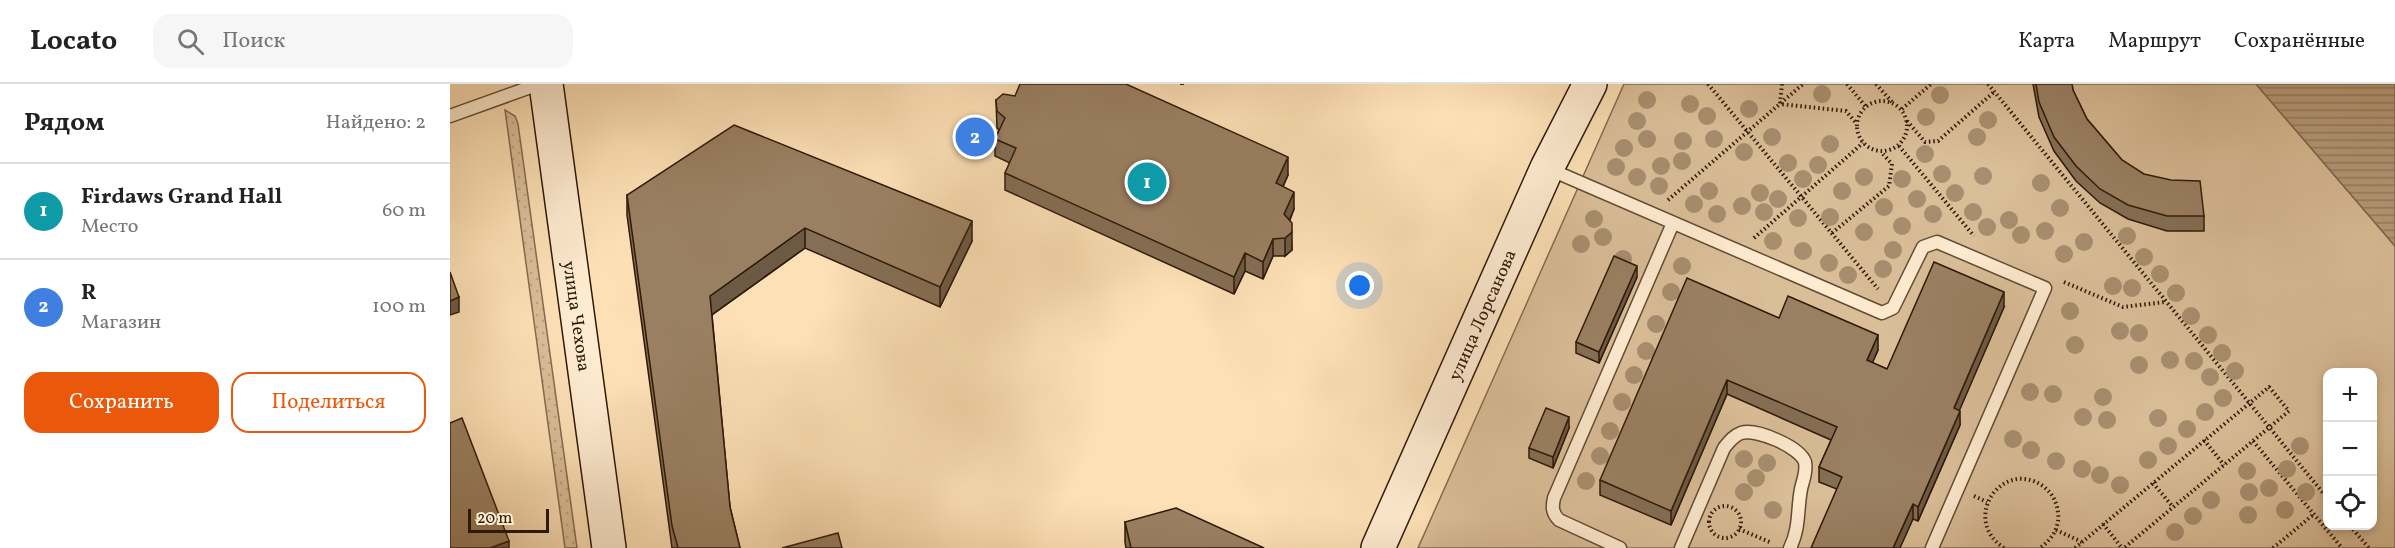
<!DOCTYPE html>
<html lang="ru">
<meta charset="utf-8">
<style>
body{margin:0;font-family:Vollkorn,serif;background:#f6f6f6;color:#222}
.controls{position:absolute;right:18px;bottom:18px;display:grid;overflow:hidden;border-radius:12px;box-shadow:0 3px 9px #0003}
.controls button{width:54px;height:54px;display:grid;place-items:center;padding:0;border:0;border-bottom:2px solid #e0e0e0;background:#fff;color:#222;font:30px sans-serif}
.scale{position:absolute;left:18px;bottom:15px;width:81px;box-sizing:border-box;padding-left:6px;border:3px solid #2f1908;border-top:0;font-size:16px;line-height:21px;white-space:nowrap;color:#2f1908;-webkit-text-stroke:4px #feebd0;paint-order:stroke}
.you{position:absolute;left:910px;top:202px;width:21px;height:21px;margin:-15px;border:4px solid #fff;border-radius:50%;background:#1a73e8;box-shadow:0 0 0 9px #1a73e833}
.badge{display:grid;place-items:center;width:39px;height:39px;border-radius:50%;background:#ea580c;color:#fff;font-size:20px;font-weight:700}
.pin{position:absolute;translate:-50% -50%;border:3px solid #fff;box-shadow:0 2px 6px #0006}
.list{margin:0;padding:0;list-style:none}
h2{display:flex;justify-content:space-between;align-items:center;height:78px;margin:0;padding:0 24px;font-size:26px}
h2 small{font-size:20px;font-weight:400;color:#767676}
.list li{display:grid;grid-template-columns:39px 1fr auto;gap:18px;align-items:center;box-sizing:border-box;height:96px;padding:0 24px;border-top:2px solid #e0e0e0}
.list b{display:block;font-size:22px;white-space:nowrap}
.list p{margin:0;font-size:20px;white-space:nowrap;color:#767676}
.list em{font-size:20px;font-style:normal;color:#767676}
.actions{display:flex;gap:12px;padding:18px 24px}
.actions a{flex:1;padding:14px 0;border:2px solid #ea580c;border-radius:18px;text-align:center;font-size:21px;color:#ea580c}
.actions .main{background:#ea580c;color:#fff}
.icon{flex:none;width:33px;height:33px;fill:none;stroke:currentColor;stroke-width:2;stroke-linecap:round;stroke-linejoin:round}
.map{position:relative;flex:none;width:1945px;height:464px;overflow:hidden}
header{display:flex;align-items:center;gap:36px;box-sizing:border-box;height:84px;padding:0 30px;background:#fff;border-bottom:2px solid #e0e0e0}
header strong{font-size:28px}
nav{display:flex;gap:33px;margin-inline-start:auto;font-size:21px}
.search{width:420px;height:54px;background:#f6f6f6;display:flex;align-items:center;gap:15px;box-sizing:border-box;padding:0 21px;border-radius:18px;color:#767676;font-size:22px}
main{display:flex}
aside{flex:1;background:#fff}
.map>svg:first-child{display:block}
.grass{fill:url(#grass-dots);stroke:#846c50;stroke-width:1.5}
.green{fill:#dabe98;stroke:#846c50;stroke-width:1.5;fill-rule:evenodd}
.water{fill:url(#water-rules);stroke:#81684d;stroke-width:1.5}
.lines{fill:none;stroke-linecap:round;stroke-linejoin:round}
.service-casing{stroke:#624b34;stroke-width:15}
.secondary-casing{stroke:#2f1908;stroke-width:36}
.path{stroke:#2f1908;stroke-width:4;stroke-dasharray:1.5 3;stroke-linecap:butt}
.service{stroke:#feebd0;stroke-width:12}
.secondary{stroke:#feebd0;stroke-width:33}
.tree{fill:#a88e6e}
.wall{fill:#846e54;stroke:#2f1908;stroke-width:1.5}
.shaded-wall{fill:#6c5a45;stroke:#2f1908;stroke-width:1.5}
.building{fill:#9a8062;stroke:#2f1908;stroke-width:1.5}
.labels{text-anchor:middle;stroke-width:4.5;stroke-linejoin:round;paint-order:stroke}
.street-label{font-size:18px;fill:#2f1908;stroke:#feebd0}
</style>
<header>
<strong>Locato</strong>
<div class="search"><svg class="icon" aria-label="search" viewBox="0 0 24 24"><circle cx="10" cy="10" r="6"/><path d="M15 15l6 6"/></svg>Поиск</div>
<nav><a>Карта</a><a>Маршрут</a><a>Сохранённые</a></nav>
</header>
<main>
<aside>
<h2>Рядом<small>Найдено: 2</small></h2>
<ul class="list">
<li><span class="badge" style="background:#0f9aa8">1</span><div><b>Firdaws Grand Hall</b><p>Место</p></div><em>60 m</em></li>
<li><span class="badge" style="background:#3f7fe0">2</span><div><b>R</b><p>Магазин</p></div><em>100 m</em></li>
</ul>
<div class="actions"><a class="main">Сохранить</a><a>Поделиться</a></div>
</aside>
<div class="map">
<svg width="1945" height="464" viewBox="0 0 1945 464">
<defs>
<pattern id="grass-dots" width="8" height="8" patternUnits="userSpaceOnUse" patternTransform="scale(1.5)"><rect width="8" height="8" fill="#dabe98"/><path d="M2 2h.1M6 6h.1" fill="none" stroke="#bba382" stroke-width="1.8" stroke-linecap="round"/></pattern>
<pattern id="water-rules" width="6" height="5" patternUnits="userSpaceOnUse" patternTransform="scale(1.5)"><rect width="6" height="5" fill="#b79c7b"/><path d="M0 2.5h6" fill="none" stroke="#957e63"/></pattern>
</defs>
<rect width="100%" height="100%" fill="#fde0b6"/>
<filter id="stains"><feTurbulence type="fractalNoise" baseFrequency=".00333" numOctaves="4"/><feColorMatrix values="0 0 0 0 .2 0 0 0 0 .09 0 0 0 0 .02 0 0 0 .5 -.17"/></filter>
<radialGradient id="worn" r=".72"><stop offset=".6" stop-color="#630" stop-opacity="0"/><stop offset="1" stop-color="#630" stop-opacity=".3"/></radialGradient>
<path class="grass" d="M55 26 65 32 68 40 127 464H115Z"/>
<path class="green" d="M1174 0H1806L1945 162V464H968ZM1878 288H1922V442H1878Z"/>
<path class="water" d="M1806 0H1945V162L1939 155Z"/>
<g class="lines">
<defs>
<path id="service" d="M0 32 89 0
M1099 85 1432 229 1443 224 1473 163 1487 158 1595 204 1482 464
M1170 464 1109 436C1102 429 1102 423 1104 414L1223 139
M1231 464 1274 364C1279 358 1283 352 1291 349 1306 344 1350 363 1355 378 1357 388 1353 396 1351 405 1347 426 1350 444 1340 464"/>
<path id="secondary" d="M96 0 159 464
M928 464 1097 84 1140 0"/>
</defs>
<use href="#service" class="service-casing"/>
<use href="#secondary" class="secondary-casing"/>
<path class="path" d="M1258 0 1428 205
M1332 0 1330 20 1396 27 1407 40
M1397 0 1416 23
M1426 0 1442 18
M1538 0 1878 415
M732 1V0
M1407 42a25 25 0 1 1 50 0a25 25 0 1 1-50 0Z
M1452 25 1481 0
M1457 37 1475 58 1488 57 1544 8
M1449 62 1524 152
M1218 116 1353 0
M1382 149 1439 102 1442 80 1431 68
M1304 154 1413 59
M1614 198 1673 223 1715 218
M1754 356 1774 381
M1803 357 1892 464
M1703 399 1723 423
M1524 412 1537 418
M1259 438a16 16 0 1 1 32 0a16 16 0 1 1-32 0Z
M1653 440 1672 464
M1900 442 1919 464
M1289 445 1322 459
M1606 446 1632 458
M1554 464C1510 435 1552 374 1593 402 1602 409 1607 418 1608 429 1610 444 1601 456 1590 464
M1625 464 1819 303 1839 327 1674 464
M1823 464 1864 430"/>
<use href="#service" class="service"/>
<use href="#secondary" class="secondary"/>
</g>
<g class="tree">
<circle cx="1372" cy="10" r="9"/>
<circle cx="1490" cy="11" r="9"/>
<circle cx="1197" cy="16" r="9"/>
<circle cx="1240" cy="20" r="9"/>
<circle cx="1299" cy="25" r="9"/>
<circle cx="1257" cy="32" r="9"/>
<circle cx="1476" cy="33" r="9"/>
<circle cx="1538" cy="36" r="9"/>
<circle cx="1187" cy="37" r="9"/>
<circle cx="1322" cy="53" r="9"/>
<circle cx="1527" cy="53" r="9"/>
<circle cx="1197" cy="55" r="9"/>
<circle cx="1264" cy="55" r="9"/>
<circle cx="1233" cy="57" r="9"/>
<circle cx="1380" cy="60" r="9"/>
<circle cx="1174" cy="64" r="9"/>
<circle cx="1294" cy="68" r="9"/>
<circle cx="1475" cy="70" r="9"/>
<circle cx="1232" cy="77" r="9"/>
<circle cx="1338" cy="79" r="9"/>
<circle cx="1368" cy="81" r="9"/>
<circle cx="1211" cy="82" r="9"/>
<circle cx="1166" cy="83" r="9"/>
<circle cx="1492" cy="90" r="9"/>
<circle cx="1533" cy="92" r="9"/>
<circle cx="1187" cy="93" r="9"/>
<circle cx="1414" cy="93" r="9"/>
<circle cx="1353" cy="95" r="9"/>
<circle cx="1452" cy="95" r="9"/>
<circle cx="1591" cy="99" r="9"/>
<circle cx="1209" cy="102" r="9"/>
<circle cx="1259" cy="107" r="9"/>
<circle cx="1392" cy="107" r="9"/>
<circle cx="1310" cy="109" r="9"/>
<circle cx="1505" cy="109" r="9"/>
<circle cx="1328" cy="115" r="9"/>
<circle cx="1467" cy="115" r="9"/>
<circle cx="1244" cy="120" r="9"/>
<circle cx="1292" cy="122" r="9"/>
<circle cx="1434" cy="123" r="9"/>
<circle cx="1610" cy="124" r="9"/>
<circle cx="1314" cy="128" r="9"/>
<circle cx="1523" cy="128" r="9"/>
<circle cx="1267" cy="130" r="9"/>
<circle cx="1483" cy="130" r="9"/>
<circle cx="1380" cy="133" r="9"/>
<circle cx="1348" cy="134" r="9"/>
<circle cx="1144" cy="135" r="9"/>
<circle cx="1559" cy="136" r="9"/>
<circle cx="1452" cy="142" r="9"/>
<circle cx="1537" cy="143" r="9"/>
<circle cx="1595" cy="147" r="9"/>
<circle cx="1414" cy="148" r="9"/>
<circle cx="1571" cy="151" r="9"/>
<circle cx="1677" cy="152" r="9"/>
<circle cx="1153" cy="153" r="9"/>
<circle cx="1323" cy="157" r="9"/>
<circle cx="1634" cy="158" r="9"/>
<circle cx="1131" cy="160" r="9"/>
<circle cx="1443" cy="166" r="9"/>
<circle cx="1353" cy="167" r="9"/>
<circle cx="1614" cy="170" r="9"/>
<circle cx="1694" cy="173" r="9"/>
<circle cx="1173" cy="175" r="9"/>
<circle cx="1379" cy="179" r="9"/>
<circle cx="1232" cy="182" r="9"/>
<circle cx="1433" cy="185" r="9"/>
<circle cx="1710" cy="190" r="9"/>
<circle cx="1398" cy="191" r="9"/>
<circle cx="1663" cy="202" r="9"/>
<circle cx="1682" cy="204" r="9"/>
<circle cx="1221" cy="208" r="9"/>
<circle cx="1726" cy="209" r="9"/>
<circle cx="1620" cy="227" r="9"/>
<circle cx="1741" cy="232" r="9"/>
<circle cx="1206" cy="240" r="9"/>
<circle cx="1670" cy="247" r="9"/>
<circle cx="1689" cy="249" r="9"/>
<circle cx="1758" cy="251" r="9"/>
<circle cx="1625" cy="261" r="9"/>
<circle cx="1196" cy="267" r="9"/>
<circle cx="1772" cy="269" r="9"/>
<circle cx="1720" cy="276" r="9"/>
<circle cx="1744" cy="277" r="9"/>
<circle cx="1689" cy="281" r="9"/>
<circle cx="1785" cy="287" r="9"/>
<circle cx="1184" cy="291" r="9"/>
<circle cx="1760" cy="293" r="9"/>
<circle cx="1580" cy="308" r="9"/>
<circle cx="1603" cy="310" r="9"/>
<circle cx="1653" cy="313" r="9"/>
<circle cx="1773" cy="314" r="9"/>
<circle cx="1172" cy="318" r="9"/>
<circle cx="1755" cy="328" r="9"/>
<circle cx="1633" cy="333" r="9"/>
<circle cx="1708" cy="334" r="9"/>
<circle cx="1657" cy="336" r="9"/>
<circle cx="1737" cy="345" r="9"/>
<circle cx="1160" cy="347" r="9"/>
<circle cx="1563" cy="355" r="9"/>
<circle cx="1718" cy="362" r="9"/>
<circle cx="1850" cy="362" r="9"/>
<circle cx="1581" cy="366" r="9"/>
<circle cx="1150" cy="372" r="9"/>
<circle cx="1294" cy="375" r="9"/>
<circle cx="1698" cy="376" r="9"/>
<circle cx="1606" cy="377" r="9"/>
<circle cx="1317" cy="379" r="9"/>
<circle cx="1632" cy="385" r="9"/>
<circle cx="1837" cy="385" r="9"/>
<circle cx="1797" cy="387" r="9"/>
<circle cx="1650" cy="391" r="9"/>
<circle cx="1306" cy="394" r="9"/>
<circle cx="1136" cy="397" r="9"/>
<circle cx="1670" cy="401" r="9"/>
<circle cx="1819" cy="404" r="9"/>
<circle cx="1294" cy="408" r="9"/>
<circle cx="1799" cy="408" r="9"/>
<circle cx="1856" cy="408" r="9"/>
<circle cx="1761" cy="416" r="9"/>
<circle cx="1323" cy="426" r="9"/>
<circle cx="1835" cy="426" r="9"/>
<circle cx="1798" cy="431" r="9"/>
<circle cx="1743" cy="432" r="9"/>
<circle cx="1725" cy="448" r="9"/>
</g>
<path class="wall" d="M1583 0H1622L1623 6 1637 35 1672 76 1754 132V147H1717L1678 135 1650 119 1626 97 1604 67 1589 33Z
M546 16 838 91 833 103 844 125 840 136 842 166 835 172H823L813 195 795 187 784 210 555 106V89L560 79 545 72V55L549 46 547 44Z
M177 111 522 157 490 223 355 164 262 231 280 423 290 464H222L177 131Z
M1187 193 1149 279 1126 269V258Z
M1554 223 1509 326 1510 341 1468 437 1369 398V383L1381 356 1277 310 1221 441 1150 411V396L1329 234 1428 266 1422 279 1437 285Z
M1119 344 1103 384 1079 374V364Z
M675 438 814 464H676L675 458Z"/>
<path class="shaded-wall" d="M838 73V91L826 117V99Z
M844 108V125L834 148V130Z
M522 137V157L490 223V203Z
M355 144V164L260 232V212Z
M842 148V166L835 172V154Z
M823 155V172L813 195V178Z
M795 169V187L784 210V193Z
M1187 182V193L1149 279V268Z
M1554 208V223L1504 339V324Z
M9 213V228L0 231V217Z
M1428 251V266L1417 291V276Z
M1277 296V310L1221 441V427Z
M1510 327V341L1468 437V423Z
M1119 333V344L1103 384V373Z
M1463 420V435L1450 464H1443Z
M59 457V464H40Z"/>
<path class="building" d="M570 0H676L838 73 826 99 844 108 834 130 842 139V148L835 154 823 155 813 178 795 169 784 193 555 89 566 64 545 55 555 34 547 27 546 16 553 10 565 12Z
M1586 0H1622L1623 6 1637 35 1672 76 1694 90 1721 96 1750 97 1754 132H1717L1678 121 1650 105 1626 82 1604 53 1589 18Z
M284 41 522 137 490 203 355 144 260 212 280 423 290 464H228L222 442 177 111Z
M1164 172 1187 182 1149 268 1126 258Z
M1484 178 1554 208 1504 324 1510 327 1468 423 1463 420 1443 464H1361L1392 393 1369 383 1387 343 1277 296 1221 427 1150 396 1237 194 1329 234 1338 212 1428 251 1417 276 1437 285Z
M0 188 9 213 0 217Z
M1096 324 1119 333 1103 373 1079 364Z
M12 334 59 457 40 464H0V339Z
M726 424 814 464H681L675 438Z
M388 449 392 464H332Z"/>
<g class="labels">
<g class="street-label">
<text transform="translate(1032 231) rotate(-66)" y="6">улица Лорсанова</text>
<text transform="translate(127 232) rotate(82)" y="6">улица Чехова</text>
</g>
</g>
<rect width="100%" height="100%" filter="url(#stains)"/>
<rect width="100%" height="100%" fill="url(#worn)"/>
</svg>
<div class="controls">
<button>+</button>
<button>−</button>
<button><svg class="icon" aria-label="locate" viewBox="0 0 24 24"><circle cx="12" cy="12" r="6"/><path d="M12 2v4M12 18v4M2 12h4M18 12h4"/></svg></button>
</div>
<div class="scale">20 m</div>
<div class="you"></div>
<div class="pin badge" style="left:697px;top:98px;background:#0f9aa8">1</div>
<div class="pin badge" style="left:525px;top:53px;background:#3f7fe0">2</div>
</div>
</main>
